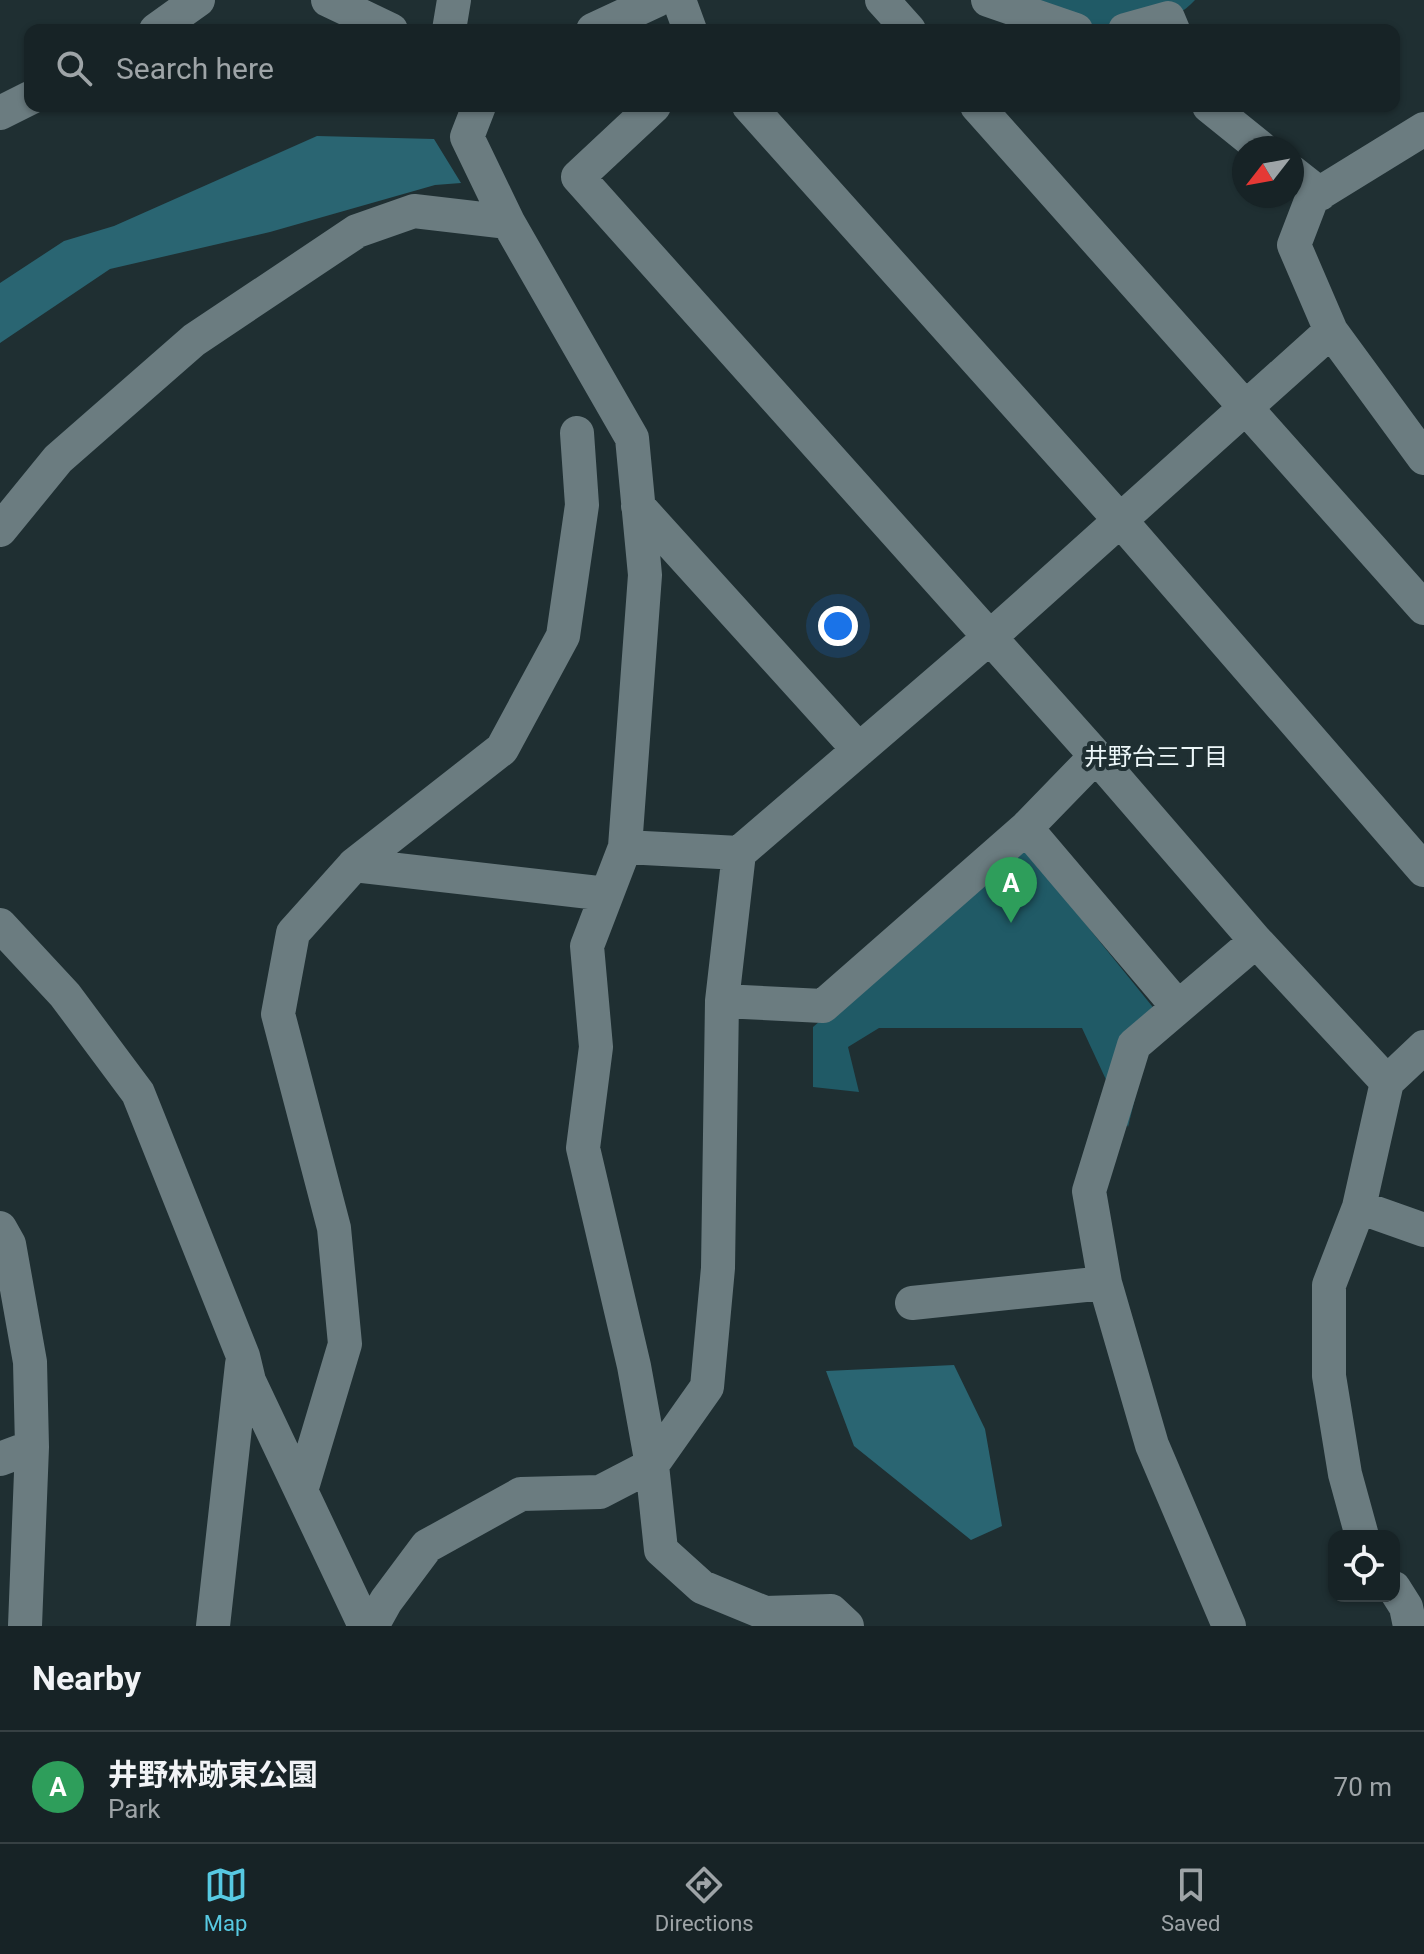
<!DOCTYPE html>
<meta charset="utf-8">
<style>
body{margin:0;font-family:Roboto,"Noto Sans JP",sans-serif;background:#242f32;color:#f1f3f6}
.controls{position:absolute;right:24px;bottom:24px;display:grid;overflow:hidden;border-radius:16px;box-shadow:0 2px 6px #0004}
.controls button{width:72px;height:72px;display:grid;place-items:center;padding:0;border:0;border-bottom:2px solid #364043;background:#172326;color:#f1f3f6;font:40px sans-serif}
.compass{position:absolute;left:1232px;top:136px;width:72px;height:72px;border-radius:50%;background:#172326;box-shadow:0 2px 6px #0004;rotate:239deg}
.you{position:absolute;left:838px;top:626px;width:28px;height:28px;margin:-20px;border:6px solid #fff;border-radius:50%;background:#1a73e8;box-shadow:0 0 0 12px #1a73e833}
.badge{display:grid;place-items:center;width:52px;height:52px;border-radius:50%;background:#57c9e2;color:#fff;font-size:26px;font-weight:700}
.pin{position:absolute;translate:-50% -66px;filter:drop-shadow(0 2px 4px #0008)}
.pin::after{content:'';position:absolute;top:42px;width:28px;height:24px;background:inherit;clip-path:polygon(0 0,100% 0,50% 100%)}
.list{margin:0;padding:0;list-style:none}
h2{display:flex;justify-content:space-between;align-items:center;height:104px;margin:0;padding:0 32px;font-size:34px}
h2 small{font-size:26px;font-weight:400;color:#9ea4a7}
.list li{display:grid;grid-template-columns:52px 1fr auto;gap:24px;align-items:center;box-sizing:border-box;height:112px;padding:0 32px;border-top:2px solid #364043}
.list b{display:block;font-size:30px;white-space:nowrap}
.list p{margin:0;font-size:26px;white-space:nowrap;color:#9ea4a7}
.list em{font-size:26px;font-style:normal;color:#9ea4a7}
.icon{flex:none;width:44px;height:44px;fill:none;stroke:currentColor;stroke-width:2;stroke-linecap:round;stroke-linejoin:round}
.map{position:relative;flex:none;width:1424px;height:1626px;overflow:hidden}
.search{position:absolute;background:#172326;box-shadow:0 2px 6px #0004;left:24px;right:24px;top:24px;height:88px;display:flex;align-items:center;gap:20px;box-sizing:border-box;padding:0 28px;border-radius:16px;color:#9ea4a7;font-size:30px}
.sheet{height:216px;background:#172326}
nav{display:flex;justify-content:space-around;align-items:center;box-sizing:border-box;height:112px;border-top:2px solid #364043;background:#172326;font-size:22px;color:#9ea4a7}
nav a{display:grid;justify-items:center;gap:4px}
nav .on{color:#57c9e2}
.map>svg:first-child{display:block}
.green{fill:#205a66}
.forest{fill:#2a6572}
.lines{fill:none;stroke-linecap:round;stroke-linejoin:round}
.minor{stroke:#6b7c80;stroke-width:34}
.labels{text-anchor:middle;stroke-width:8;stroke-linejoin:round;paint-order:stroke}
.neighbourhood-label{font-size:24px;fill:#edf7f9;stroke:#1f2f32}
</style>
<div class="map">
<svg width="1424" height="1626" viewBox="0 0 1424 1626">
<rect width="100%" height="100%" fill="#1f2f32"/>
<path class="green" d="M988 0H1195C1168 30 1116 34 1078 30 1049 27 1016 10 988 0Z
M1024 848 1156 1011 1128 1127 1082 1028H879L848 1047 859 1092 813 1087V1027Z"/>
<path class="forest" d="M317 136 434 139 461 183 435 185 270 232 110 269 0 343V283L64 241 114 226Z
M954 1365 985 1429 1002 1526 971 1540 854 1446 826 1371Z"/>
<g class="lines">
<path class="minor" d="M328 0 391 30
M679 0 690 30
M882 0 909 30
M988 0 1076 30
M156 30 198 0
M449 30 454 0
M593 30 657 0
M1125 30 1168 18 1173 30
M654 106 578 177 1096 756 1256 941 1387 1082
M749 106 1120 520 1424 870
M977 106 1424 608
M1209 106 1261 148
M0 113 30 98
M1292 172 1320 194
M1331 331 1424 458
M638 506 859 750
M0 530 58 459 194 340 357 231 414 211 508 222
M1026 828 1178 1007
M625 847 739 853
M354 865 502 749 563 636 582 505 577 433
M0 925 65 995 138 1093 243 1356 249 1381 365 1626
M722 1001 823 1006 1026 828 1096 756
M1359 1207 1424 1230
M0 1228 9 1244 30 1362 32 1447 25 1626
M912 1303 1105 1283
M0 1459 32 1447
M301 1491 345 1344 334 1228 278 1014 293 933 354 865 607 894
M1362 1536 1345 1474 1329 1376V1285L1359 1207 1387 1082 1424 1047
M1394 1588 1406 1607 1410 1626
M213 1626 242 1364
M372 1626 386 1601 427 1546 521 1494 600 1492 652 1465 634 1366 583 1148 596 1047 587 946 625 847 645 575 632 438 508 222 467 137 479 106
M847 1626 831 1611 765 1613 702 1587 661 1550 652 1465 707 1387 718 1268 722 1001 739 853 989 638 1331 331 1294 245 1312 198 1424 129
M1229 1626 1152 1445 1105 1283 1089 1191 1134 1045 1256 941"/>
</g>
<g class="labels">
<g class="neighbourhood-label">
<text x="1156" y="765">井野台三丁目</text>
</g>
</g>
</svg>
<div class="controls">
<button><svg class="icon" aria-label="locate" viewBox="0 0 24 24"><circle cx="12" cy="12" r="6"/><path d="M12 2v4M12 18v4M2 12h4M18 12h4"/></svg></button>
</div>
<svg class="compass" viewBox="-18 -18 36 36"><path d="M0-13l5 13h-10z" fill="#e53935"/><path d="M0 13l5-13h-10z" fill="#9ea4a7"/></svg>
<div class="you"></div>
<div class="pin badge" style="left:1011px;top:923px;background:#2e9e5b">A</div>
<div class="search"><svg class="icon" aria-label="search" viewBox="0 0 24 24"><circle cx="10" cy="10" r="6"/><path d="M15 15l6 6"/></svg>Search here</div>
</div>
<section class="sheet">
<h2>Nearby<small></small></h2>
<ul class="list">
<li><span class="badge" style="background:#2e9e5b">A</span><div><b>井野林跡東公園</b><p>Park</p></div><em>70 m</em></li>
</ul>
</section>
<nav>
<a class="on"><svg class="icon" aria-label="map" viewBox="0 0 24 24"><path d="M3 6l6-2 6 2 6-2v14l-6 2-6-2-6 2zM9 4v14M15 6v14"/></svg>Map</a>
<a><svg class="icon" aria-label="directions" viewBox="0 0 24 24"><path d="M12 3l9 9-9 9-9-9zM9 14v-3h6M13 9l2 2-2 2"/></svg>Directions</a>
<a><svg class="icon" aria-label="saved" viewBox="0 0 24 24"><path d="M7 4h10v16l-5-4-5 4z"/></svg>Saved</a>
</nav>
